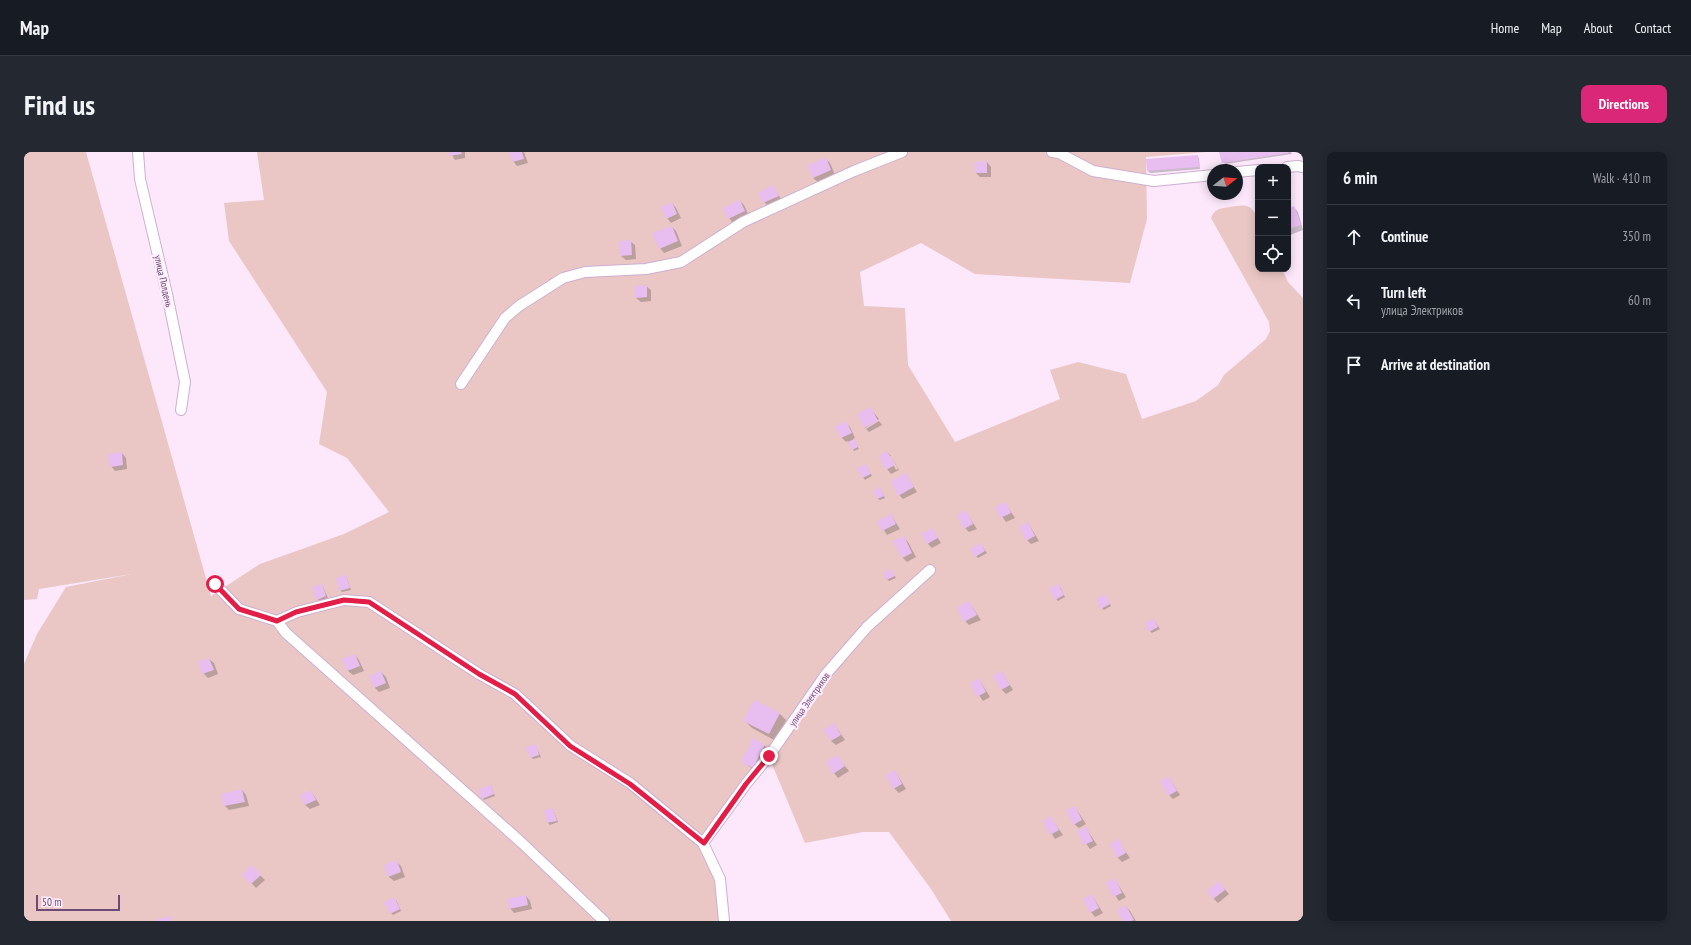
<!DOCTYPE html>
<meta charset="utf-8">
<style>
body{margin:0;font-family:"PT Sans Narrow",sans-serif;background:#242831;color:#f1f3f6}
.controls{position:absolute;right:12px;top:12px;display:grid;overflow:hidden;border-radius:8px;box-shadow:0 2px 10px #0003}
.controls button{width:36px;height:36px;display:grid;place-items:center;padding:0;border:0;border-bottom:1px solid #363941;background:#171b24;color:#f1f3f6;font:20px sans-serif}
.compass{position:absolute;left:1183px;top:12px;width:36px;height:36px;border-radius:50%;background:#171b24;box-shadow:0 2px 10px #0003;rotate:73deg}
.scale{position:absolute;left:12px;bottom:10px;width:84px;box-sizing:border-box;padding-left:4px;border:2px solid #6e4b76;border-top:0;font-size:11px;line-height:14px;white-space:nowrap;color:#6e4b76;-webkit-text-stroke:3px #ffeefe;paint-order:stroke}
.stop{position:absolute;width:12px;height:12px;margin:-9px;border:3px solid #e11d48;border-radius:50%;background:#fff}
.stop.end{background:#e11d48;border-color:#fff;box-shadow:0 1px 4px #0008}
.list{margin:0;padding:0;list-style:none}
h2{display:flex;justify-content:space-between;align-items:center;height:52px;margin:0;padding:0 16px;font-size:17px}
h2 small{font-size:13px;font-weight:400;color:#9ea1a6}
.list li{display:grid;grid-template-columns:26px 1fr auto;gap:12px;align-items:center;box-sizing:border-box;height:64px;padding:0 16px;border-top:1px solid #363941}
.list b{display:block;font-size:15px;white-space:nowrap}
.list p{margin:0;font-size:13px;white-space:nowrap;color:#9ea1a6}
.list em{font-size:13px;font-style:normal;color:#9ea1a6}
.icon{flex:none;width:22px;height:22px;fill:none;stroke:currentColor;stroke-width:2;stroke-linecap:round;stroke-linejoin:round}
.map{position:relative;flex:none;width:1279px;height:769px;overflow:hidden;border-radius:8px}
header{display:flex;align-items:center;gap:24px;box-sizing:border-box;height:56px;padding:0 20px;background:#171b24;border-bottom:1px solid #363941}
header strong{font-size:19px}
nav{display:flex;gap:22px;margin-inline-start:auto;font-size:14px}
.intro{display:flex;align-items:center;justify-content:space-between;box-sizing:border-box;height:96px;padding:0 24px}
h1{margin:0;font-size:28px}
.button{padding:10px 18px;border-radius:8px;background:#db2777;color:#fff;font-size:14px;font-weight:700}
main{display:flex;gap:24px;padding:0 24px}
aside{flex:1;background:#171b24;border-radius:8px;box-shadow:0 2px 10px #0003}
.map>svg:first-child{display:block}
.green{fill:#eac7c5}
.shadow{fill:#0003}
.building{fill:#e8bdf0}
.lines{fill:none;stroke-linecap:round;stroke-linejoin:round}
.street-casing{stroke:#ceafd0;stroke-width:12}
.street{stroke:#fff;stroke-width:10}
.route{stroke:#e11d48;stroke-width:5}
.labels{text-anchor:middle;stroke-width:4;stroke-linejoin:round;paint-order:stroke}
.street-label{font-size:10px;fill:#6e4b76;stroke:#ffeefe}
</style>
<header>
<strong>Map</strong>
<nav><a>Home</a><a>Map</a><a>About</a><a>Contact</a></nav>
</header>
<div class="intro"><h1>Find us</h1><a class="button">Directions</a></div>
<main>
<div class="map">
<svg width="1279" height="769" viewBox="0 0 1279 769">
<rect width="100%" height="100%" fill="#fce7fb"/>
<path class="green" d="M0 0H62L187 444 236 412 320 382 365 360 323 306 295 292 303 240 205 89 200 51 240 48 233 0H1183L1122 5 1123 67 1106 131 951 122 897 91 836 120 840 154 881 156 884 213 931 290 1036 247 1026 218 1054 210 1102 222 1118 267 1172 249 1194 233 1200 223 1242 187 1246 179 1245 170 1187 66C1190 57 1197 56 1206 55 1212 54 1220 52 1225 55 1239 61 1234 103 1234 117H1258L1264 130 1279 146V769H927L907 737 865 680H839L781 691 745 605 722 641 680 691 696 727 699 768 695 769H0V512L13 482 42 435 108 422 15 437 13 447 0 448Z"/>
<path class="shadow" d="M426 0H441V6L431 8Z
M486 0H500L504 11 493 14 489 9Z
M1196 0H1267L1268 2 1201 12Z
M1173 4 1175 6 1176 17 1126 21 1124 19 1123 8Z
M802 7 806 11 811 23 794 30 789 26Z
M963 10 967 15V25H956L952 21V11Z
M1264 21 1266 23 1267 33 1264 34Z
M749 35 758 48 745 55 740 50Z
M716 49 720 53 725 64 709 71 705 66Z
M648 51 652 56 657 66 647 71 643 66Z
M1270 55 1274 60 1279 78 1266 83 1264 81V57Z
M648 75 652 79 658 94 640 101 636 96Z
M606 89 611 93 612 107 602 108 597 104Z
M622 134 627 138V149L617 150 612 146Z
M846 256 855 267 841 276 834 263Z
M855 269 858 273 845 280 842 277Z
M822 271 826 275 831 286 829 287 835 297 830 299 824 289 822 290 818 286 812 275Z
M863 300 867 304H865L872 318 874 317 867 304 875 318 867 322 863 317Z
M98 301 102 306 103 317 91 319 87 314Z
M843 315 848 324 841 328 834 317Z
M882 322 893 340 879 347 875 343Z
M856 336 861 346 856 348 854 347Z
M981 351 991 366 982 370 972 356Z
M941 359 953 377 945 380 941 376Z
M867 363 876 377 863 383 854 369Z
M1004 371 1015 389 1007 392 1003 388Z
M908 377 917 391 908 396 904 392Z
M879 385 884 390 892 405 883 410 878 405Z
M958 394 963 401 954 406 952 404Z
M867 418 872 426 865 429 863 427Z
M322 424 327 438 318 440 316 438Z
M298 433 304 446 295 449 293 447Z
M1036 435 1041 445 1034 449 1032 447Z
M1082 446 1087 454 1080 458 1078 456Z
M945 450 957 468 945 473 941 469Z
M1130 468 1136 477 1128 481 1126 479Z
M331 503 335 508 340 519 329 523 324 519 320 508Z
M185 507 190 511 194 522 184 526 179 521Z
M357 520 362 525 366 536 355 540 351 536 346 525Z
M978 520 989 538 982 542 977 537Z
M955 527 966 545 959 549 947 531Z
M756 562 762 568 752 589 728 576 721 569Z
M810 572 821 588 812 593 807 589Z
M511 593 517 605 509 607 507 605Z
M740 593 745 598 733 620 718 609Z
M813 604 825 619 814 626 810 621Z
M871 619 882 637 875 641 870 636Z
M1145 626 1156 643 1149 647 1145 643Z
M467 634 471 644 460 648 458 646Z
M218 638 222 643 225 654 205 658 201 654 198 643Z
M287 639 296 653 286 657 281 653Z
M1051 655 1062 672 1055 676 1050 672Z
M529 657 534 670 526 673 524 671Z
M1027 666 1039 683 1031 687 1020 669Z
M1062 676 1073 693 1066 697 1054 680Z
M1094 689 1106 706 1098 710 1094 706Z
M372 709 377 714 381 725 370 729 365 725 361 714Z
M228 715 241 728 232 736 220 723Z
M1091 728 1102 745 1095 749 1083 732Z
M1195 731 1205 742 1194 751 1189 746Z
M1068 743 1079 761 1071 765 1067 760Z
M502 744 506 749 508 757 490 761 486 756Z
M372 748 377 759 369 763 367 761Z
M1102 755 1106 759 1112 769H1100Z"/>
<path class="building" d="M425 0H437L438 2 425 4Z
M485 0H498L500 7 488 10Z
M1195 0H1264V1L1198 11Z
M1174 3 1175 15 1123 19 1122 7Z
M802 5 807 18 789 26 783 14Z
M963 9V21H951V10Z
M749 33 755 44 739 51 734 41Z
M716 48 721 59 704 67 699 56Z
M648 50 653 62 642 67 637 55Z
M1270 54 1277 73 1264 77V56Z
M648 74 654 89 635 97 628 81Z
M607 88 608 103 596 104 595 89Z
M623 133V145L611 146V134Z
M847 255 854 269 840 276 833 262Z
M822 269 828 281 817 286 811 275Z
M830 287 834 295 828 298 824 290Z
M863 299 871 313 862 318 855 304Z
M98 300 99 313 86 315 84 302Z
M842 312 847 322 838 326 833 316Z
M882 321 890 335 874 344 867 329Z
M856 335 860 344 853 347 849 339Z
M982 350 987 361 976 366 971 355Z
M942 358 949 372 940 377 933 363Z
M867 362 872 372 858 379 853 369Z
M1004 370 1011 384 1002 389 995 375Z
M908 376 914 386 903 392 897 382Z
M880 384 888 401 878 406 869 389Z
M957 391 961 399 951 405 946 397Z
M867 417 871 424 862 428 859 421Z
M322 423 326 436 315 439 312 426Z
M298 432 302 444 293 448 288 435Z
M1034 432 1040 443 1031 448 1025 437Z
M1081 442 1086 452 1077 457 1072 447Z
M945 449 953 463 940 470 933 456Z
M1130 467 1134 475 1125 480 1121 471Z
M331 502 336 514 323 519 318 507Z
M185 506 190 518 178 522 174 510Z
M357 519 362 531 350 536 345 524Z
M978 519 986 533 977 538 969 524Z
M955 526 962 540 953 545 946 531Z
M730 548 756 561 745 582 719 569Z
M810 571 817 583 807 589 799 578Z
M729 586 741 593 729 616 717 610Z
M512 592 515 603 506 606 502 595Z
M813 603 821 614 809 622 802 610Z
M871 618 878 632 869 637 862 623Z
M1145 625 1153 639 1144 644 1136 629Z
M467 633 470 642 458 647 454 637Z
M218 637 221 650 200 654 197 642Z
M287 638 292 648 281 653 276 643Z
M1051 654 1058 668 1049 673 1042 658Z
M529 656 533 669 523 671 520 658Z
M1027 664 1035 678 1026 683 1019 669Z
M1062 675 1069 689 1060 693 1053 679Z
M1095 687 1102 701 1093 706 1086 692Z
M373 708 377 720 364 725 360 713Z
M228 713 237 723 227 732 218 723Z
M1091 726 1098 741 1089 745 1082 731Z
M1195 729 1201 738 1189 747 1183 739Z
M1068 742 1075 756 1066 761 1059 747Z
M502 743 504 753 485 757 483 747Z
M370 745 376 757 366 762 360 750Z
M1102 754 1110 768 1107 769H1099L1093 758Z
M147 764 148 769H134V767Z"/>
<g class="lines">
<defs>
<path id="street" d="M114 0 116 27 143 142 161 230 157 258
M1028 0 1035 1 1069 19 1130 29 1189 23
M1263 15 1274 14 1279 15
M1213 20 1234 18
M437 232 481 166 495 154 539 126 561 120 622 117 657 110 719 70 830 19 878 0
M191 432 215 457 253 469 273 460 320 448 345 450 455 522 491 542 547 594 606 631 679 691 696 727 700 769
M253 469 262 481 498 691 580 769
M679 691 722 632 745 604 802 522 843 475 906 418"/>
</defs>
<use href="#street" class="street-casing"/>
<use href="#street" class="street"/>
</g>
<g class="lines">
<path class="route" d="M191 432 215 457 253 469 272 460 320 448 345 450 455 522 491 542 546 594 606 632 680 691 722 632 745 604"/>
</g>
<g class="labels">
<g class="street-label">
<text transform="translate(140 129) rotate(77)" y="4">улица Полдень</text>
<text transform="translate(785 547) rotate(-55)" y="4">улица Электриков</text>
</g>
</g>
</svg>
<div class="controls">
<button>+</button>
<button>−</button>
<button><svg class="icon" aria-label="locate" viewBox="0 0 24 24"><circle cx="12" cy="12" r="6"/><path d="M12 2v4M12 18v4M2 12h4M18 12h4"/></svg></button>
</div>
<svg class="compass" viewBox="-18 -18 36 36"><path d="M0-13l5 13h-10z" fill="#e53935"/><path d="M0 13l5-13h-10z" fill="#9ea1a6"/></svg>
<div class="scale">50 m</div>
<div class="stop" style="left:191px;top:432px"></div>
<div class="stop end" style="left:745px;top:604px"></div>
</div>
<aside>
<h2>6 min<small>Walk · 410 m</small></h2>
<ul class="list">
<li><svg class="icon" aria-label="ahead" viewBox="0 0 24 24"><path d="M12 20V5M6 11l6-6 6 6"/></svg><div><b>Continue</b></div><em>350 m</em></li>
<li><svg class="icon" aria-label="left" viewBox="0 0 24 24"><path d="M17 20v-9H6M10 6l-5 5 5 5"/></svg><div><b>Turn left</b><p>улица Электриков</p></div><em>60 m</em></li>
<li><svg class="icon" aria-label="arrive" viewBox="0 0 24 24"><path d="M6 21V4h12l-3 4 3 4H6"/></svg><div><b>Arrive at destination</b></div></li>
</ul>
</aside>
</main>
